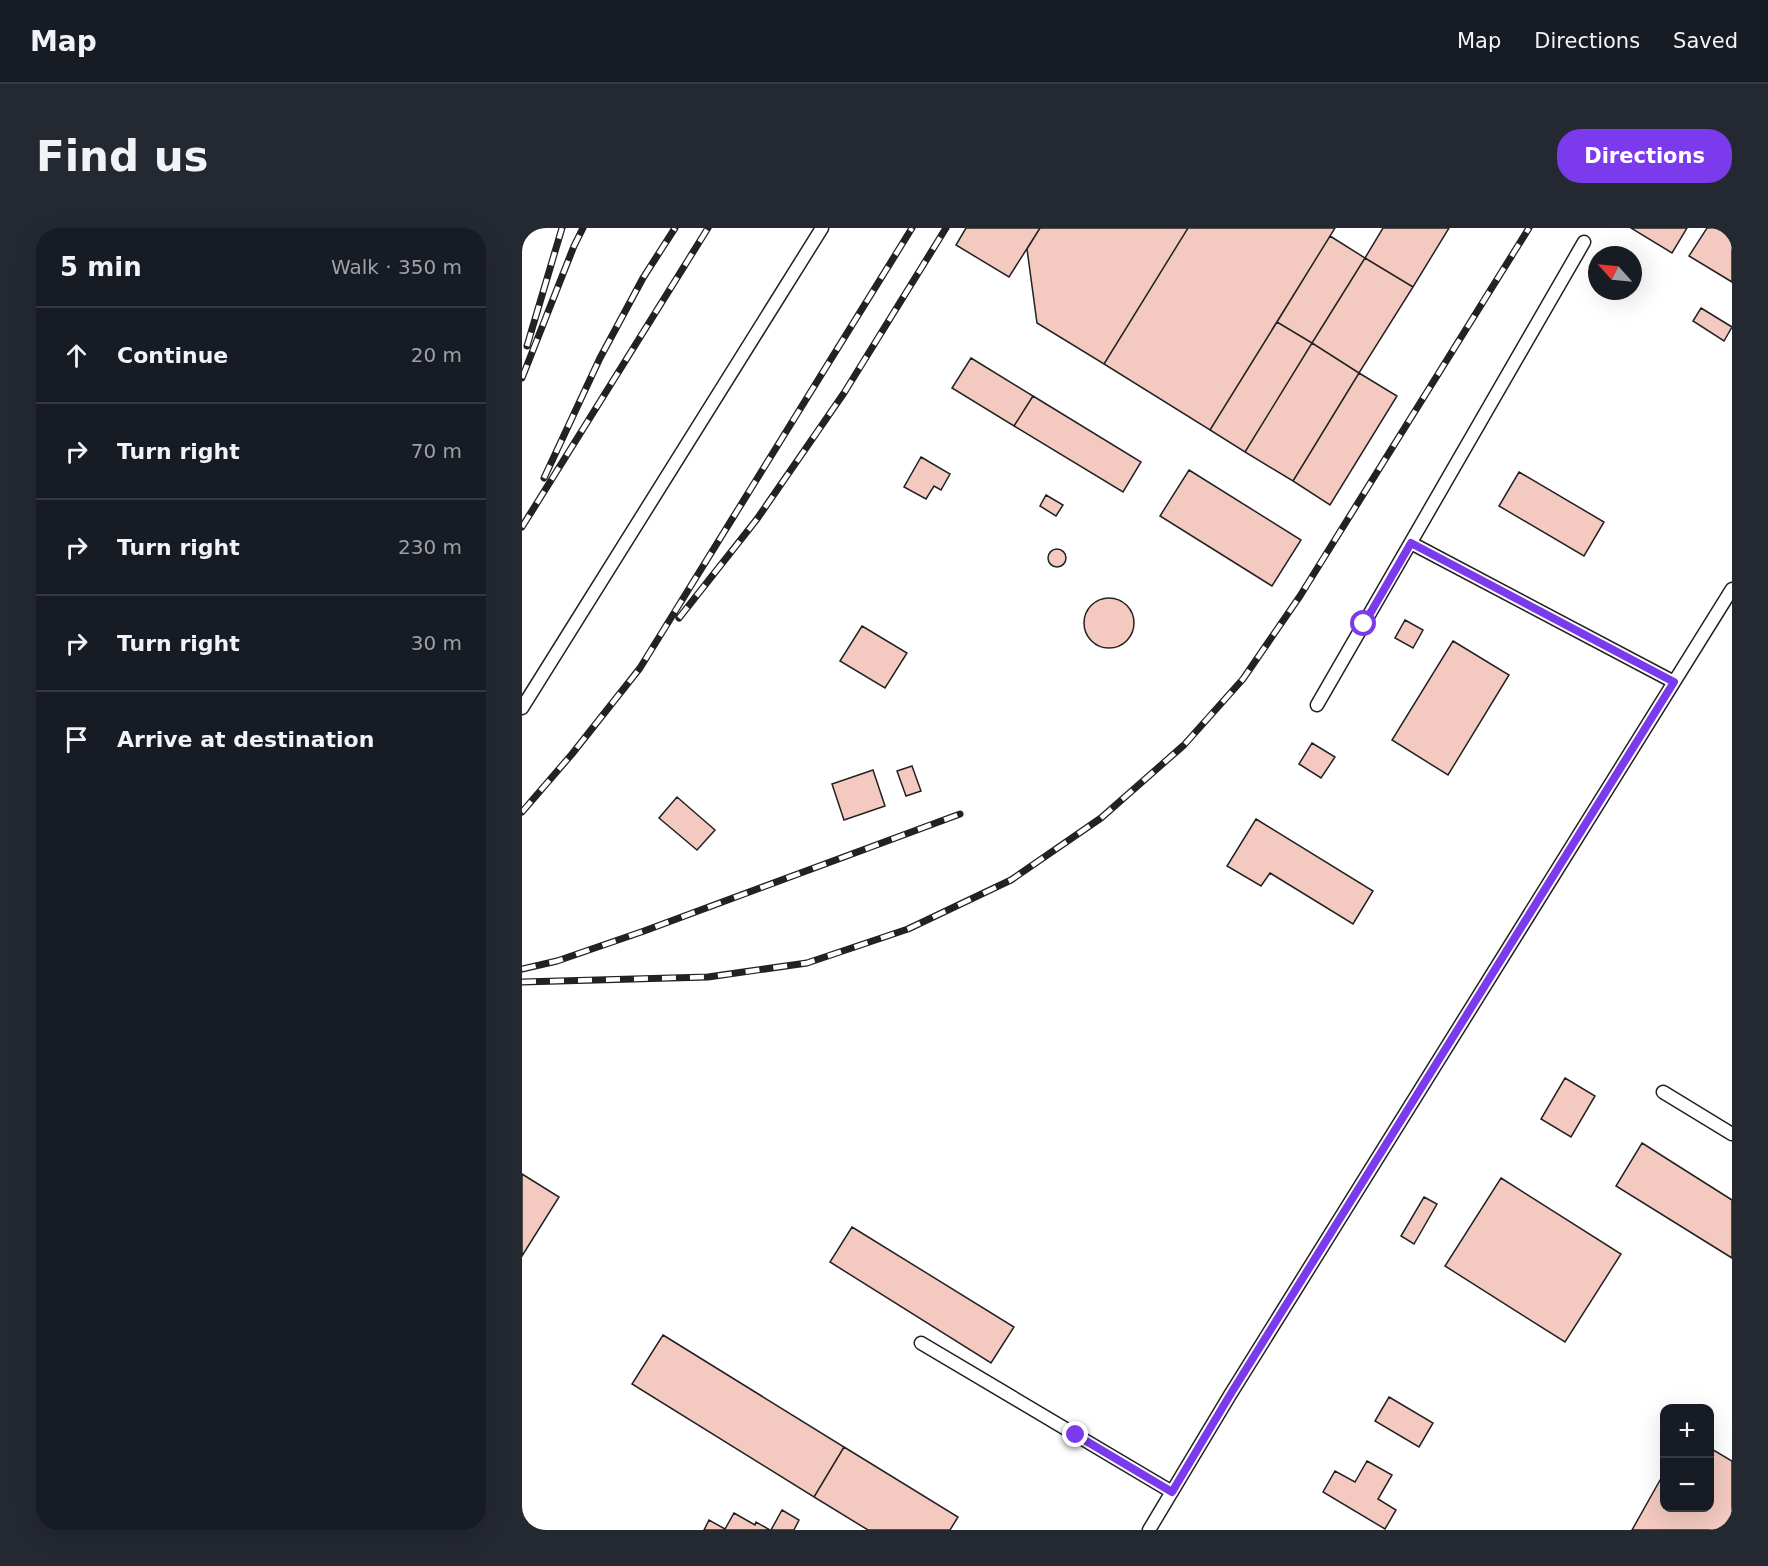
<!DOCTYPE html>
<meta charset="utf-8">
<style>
body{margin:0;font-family:"DejaVu Sans",sans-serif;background:#242831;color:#f1f3f6}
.controls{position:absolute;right:18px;bottom:18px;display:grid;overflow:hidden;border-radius:12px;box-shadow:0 6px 24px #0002}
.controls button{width:54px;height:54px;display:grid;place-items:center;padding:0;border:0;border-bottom:2px solid #363941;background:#171b24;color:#f1f3f6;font:30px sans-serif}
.compass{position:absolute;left:1066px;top:18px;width:54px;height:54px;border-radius:50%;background:#171b24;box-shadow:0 6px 24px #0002;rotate:297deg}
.stop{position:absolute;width:18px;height:18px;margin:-14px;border:4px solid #7c3aed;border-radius:50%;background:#fff}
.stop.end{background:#7c3aed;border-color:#fff;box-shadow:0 2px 6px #0008}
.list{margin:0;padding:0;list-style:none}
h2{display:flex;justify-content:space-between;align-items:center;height:78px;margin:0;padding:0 24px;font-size:26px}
h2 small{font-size:20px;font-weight:400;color:#9ea1a6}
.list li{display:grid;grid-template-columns:39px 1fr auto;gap:18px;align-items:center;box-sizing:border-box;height:96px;padding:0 24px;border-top:2px solid #363941}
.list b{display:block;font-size:22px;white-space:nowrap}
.list em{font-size:20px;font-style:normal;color:#9ea1a6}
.icon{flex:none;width:33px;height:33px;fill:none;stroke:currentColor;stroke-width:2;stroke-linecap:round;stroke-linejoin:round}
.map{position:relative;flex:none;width:1210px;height:1302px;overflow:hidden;border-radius:24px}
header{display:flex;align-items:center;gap:36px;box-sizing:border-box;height:84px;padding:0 30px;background:#171b24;border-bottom:2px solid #363941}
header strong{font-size:28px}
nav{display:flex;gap:33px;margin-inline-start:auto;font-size:21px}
.intro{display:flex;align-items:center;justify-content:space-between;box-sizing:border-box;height:144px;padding:0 36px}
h1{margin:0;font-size:42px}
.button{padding:15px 27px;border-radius:24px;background:#7c3aed;color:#fff;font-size:21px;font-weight:700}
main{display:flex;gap:36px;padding:0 36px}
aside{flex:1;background:#171b24;border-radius:24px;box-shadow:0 6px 24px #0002}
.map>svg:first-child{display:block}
.building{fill:#f3c9c0;stroke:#222;stroke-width:1.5}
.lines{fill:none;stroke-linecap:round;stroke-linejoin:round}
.service-casing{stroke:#222;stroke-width:15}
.service{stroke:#fff;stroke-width:12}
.rail-casing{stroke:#222;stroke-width:7}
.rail{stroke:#fff;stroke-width:4.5;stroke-dasharray:14;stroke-linecap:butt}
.route{stroke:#7c3aed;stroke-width:8}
</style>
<header>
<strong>Map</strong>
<nav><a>Map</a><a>Directions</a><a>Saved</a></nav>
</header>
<div class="intro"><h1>Find us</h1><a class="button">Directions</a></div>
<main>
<aside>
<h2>5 min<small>Walk · 350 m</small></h2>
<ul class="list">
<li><svg class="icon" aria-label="ahead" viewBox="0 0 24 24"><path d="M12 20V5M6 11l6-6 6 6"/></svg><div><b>Continue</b></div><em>20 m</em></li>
<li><svg class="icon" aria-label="right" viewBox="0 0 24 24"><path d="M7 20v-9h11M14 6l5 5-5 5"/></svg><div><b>Turn right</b></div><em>70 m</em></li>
<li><svg class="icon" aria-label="right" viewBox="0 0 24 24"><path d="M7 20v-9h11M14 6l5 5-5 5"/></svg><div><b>Turn right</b></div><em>230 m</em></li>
<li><svg class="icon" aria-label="right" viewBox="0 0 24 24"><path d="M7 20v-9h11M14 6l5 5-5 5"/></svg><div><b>Turn right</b></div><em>30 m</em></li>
<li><svg class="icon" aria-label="arrive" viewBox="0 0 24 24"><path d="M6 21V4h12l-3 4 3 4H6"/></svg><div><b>Arrive at destination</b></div></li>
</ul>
</aside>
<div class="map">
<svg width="1210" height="1302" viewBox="0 0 1210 1302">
<rect width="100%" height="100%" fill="#fff"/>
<path class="building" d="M444 0H518L487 49 434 17Z
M518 0H666L582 136 515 95 505 21Z
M666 0H813L688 202 582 136Z
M861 0H927L891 59 843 30Z
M1109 0H1165L1150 25Z
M1185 0H1210V54L1167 28Z
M808 8 843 30 790 115 755 94Z
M843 30 891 59 837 145 790 115Z
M1179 80 1210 99 1202 113 1171 93Z
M755 94 790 115 723 224 688 202Z
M790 115 837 145 771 253 723 224Z
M449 130 511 168 492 198 430 160Z
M837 145 875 168 808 277 771 253Z
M511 168 619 234 601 264 492 198Z
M399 229 428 246 419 262 412 258 404 271 382 259Z
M667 242 779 312 750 358 638 288Z
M997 244 1082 294 1062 328 977 278Z
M524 267 541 277 534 288 518 278Z
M526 330a9 9 0 1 1 18 0a9 9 0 1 1-18 0Z
M562 395a25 25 0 1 1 50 0a25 25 0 1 1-50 0Z
M883 392 901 402 891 420 873 410Z
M340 398 385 425 363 460 318 433Z
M931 413 987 447 926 547 870 512Z
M790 515 813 529 799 550 777 536Z
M390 538 399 563 384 568 375 543Z
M351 542 363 578 322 592 310 556Z
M155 569 193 602 175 622 137 590Z
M734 591 851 663 831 696 748 645 739 658 705 638Z
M1043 850 1073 868 1049 909 1019 891Z
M1120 915 1210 972V1030L1094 958Z
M0 946 37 969 0 1028Z
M979 950 1099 1026 1043 1114 923 1038Z
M902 969 915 976 892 1016 879 1008Z
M330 999 492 1099 469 1135 308 1034Z
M141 1107 322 1219 292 1269 110 1156Z
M867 1169 911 1195 897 1219 853 1193Z
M322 1219 436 1289 428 1302H346L292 1269Z
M1188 1220 1210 1233V1286L1200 1302H1110L1142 1245V1280H1188Z
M845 1233 870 1247 856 1271 874 1282 863 1301 801 1264 813 1243 833 1254Z
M260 1282 277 1292 272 1302H249Z
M212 1285 233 1297 234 1294 248 1302H182L187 1292 203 1301Z"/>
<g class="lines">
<defs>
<path id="service" d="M889 315 1152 454
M795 477 1062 14
M0 480 300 0
M1141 864 1210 906
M399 1115 650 1264
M627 1302 708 1167 1210 361"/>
</defs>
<use href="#service" class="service-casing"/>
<use href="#service" class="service"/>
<defs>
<path id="rail" d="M5 118 40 0
M0 150 52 18 61 0
M22 250 78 130 121 50 153 0
M0 299 186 0
M157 390 235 291 322 165 424 0
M0 584 50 526 118 440 390 0
M0 741 35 733 122 703 438 586
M0 754 186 749 285 735 386 701 489 652 579 590 662 517 721 451 778 368 1007 0"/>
</defs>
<use href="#rail" class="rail-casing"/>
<use href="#rail" class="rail"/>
</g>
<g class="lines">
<path class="route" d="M554 1207 650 1264 708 1167 1152 454 889 315 842 396"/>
</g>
</svg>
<div class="controls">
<button>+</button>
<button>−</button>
</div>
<svg class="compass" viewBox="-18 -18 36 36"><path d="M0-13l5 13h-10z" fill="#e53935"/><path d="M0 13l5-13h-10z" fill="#9ea1a6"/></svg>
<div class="stop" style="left:842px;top:396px"></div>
<div class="stop end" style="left:554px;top:1207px"></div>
</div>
</main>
